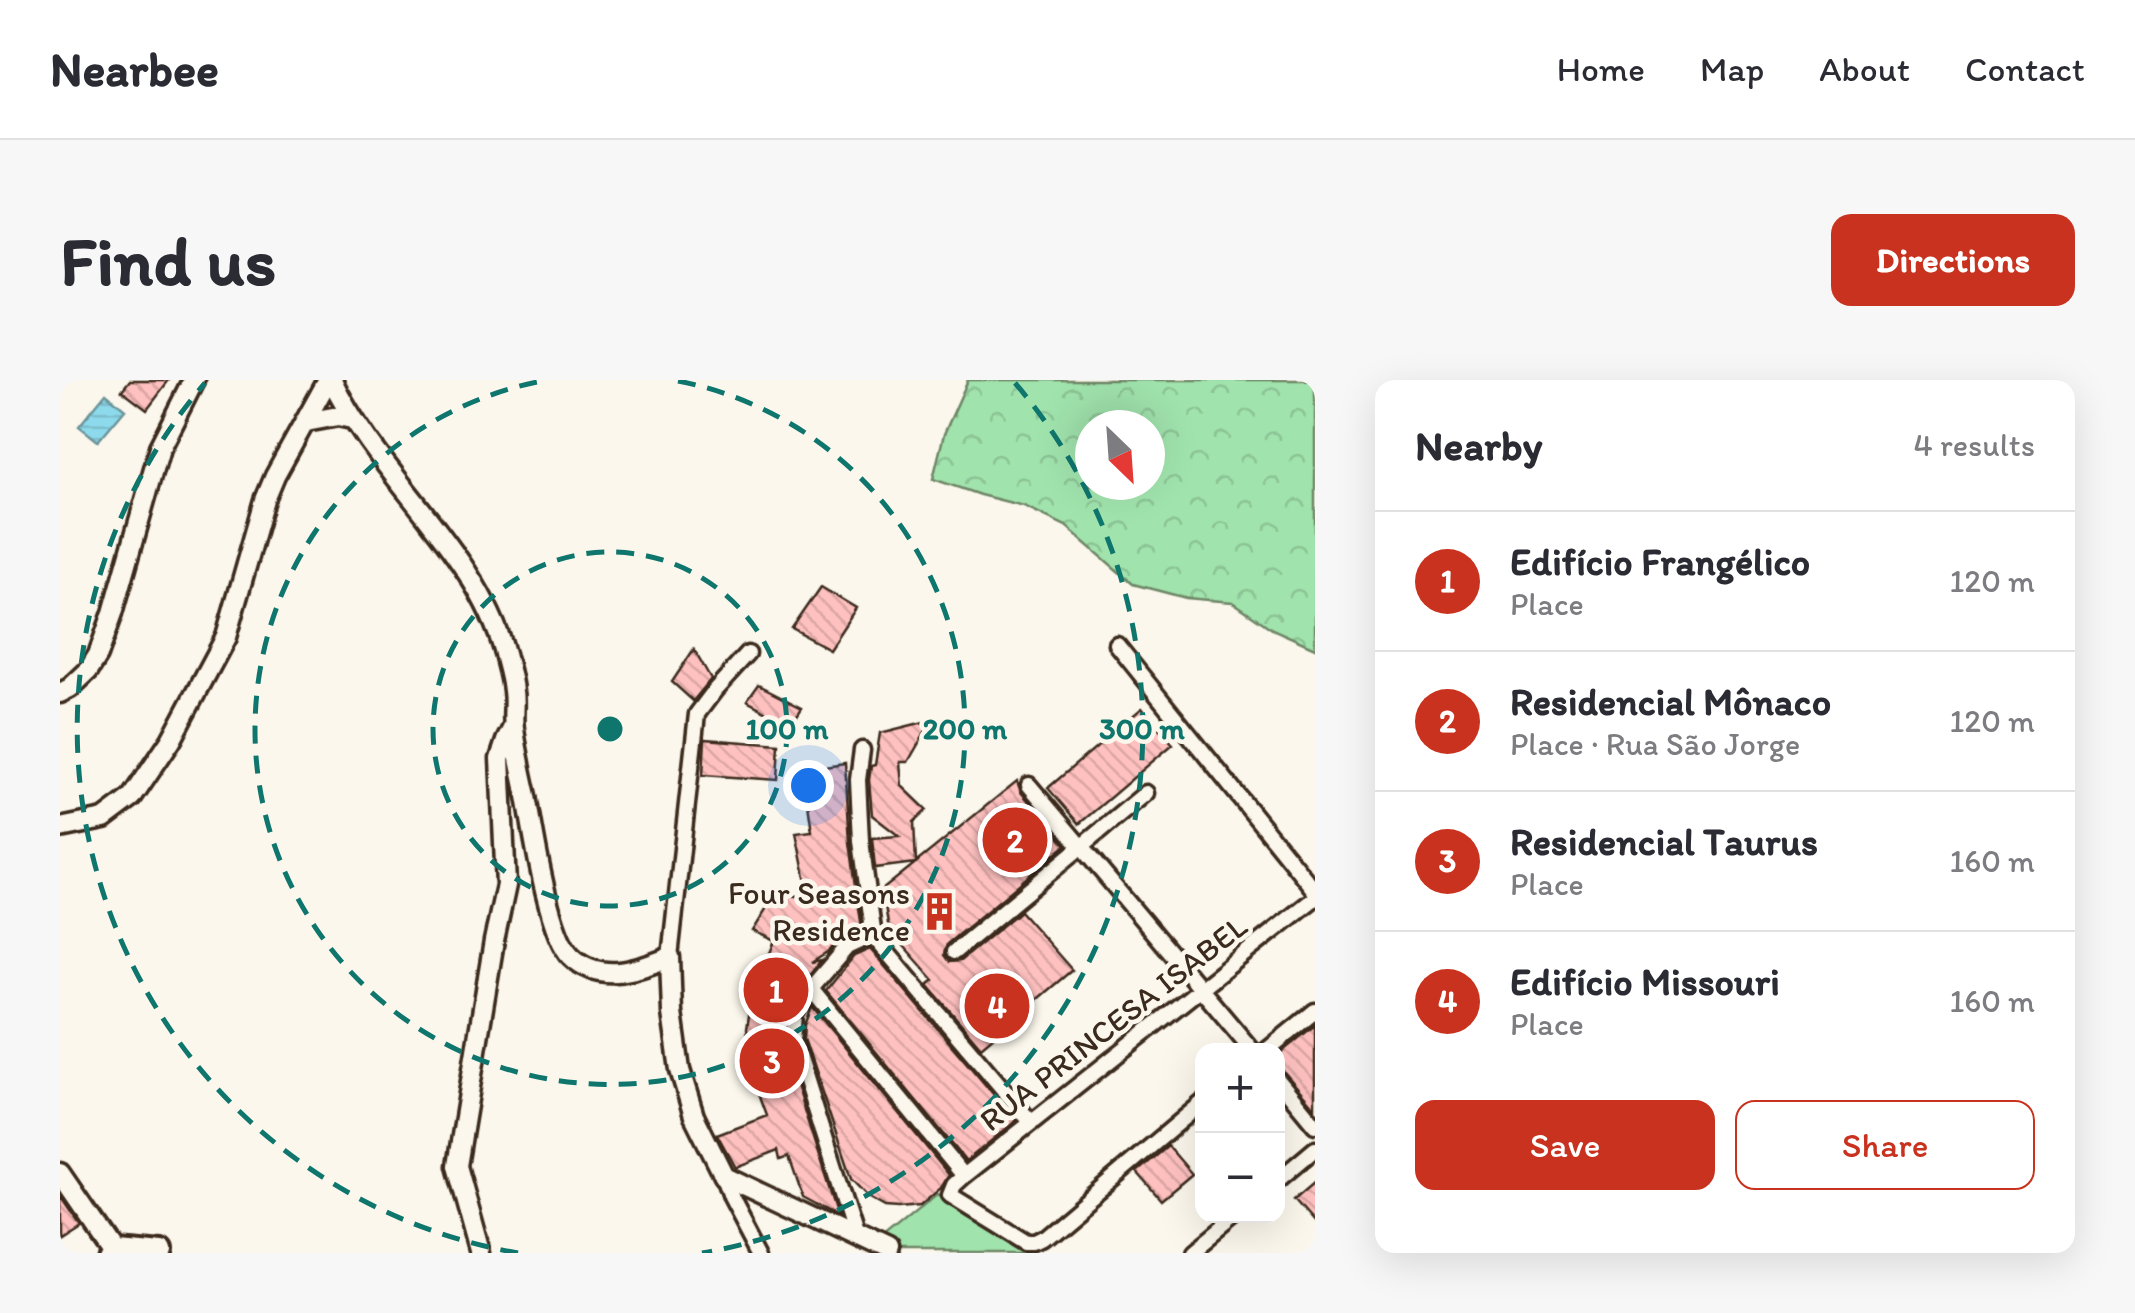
<!DOCTYPE html>
<meta charset="utf-8">
<style>
body{margin:0;font-family:Itim,sans-serif;background:#f7f7f7;color:#2b2b33}
.controls{position:absolute;right:30px;bottom:30px;display:grid;overflow:hidden;border-radius:20px;box-shadow:0 10px 40px #0002}
.controls button{width:90px;height:90px;display:grid;place-items:center;padding:0;border:0;border-bottom:2px solid #e1e1e2;background:#fff;color:#2b2b33;font:50px sans-serif}
.compass{position:absolute;left:1015px;top:30px;width:90px;height:90px;border-radius:50%;background:#fff;box-shadow:0 10px 40px #0002;rotate:155deg}
.you{position:absolute;left:748px;top:405px;width:35px;height:35px;margin:-25px;border:8px solid #fff;border-radius:50%;background:#1a73e8;box-shadow:0 0 0 15px #1a73e833}
.badge{display:grid;place-items:center;width:65px;height:65px;border-radius:50%;background:#c8321e;color:#fff;font-size:32px;font-weight:700}
.pin{position:absolute;translate:-50% -50%;border:5px solid #fff;box-shadow:0 2px 10px #0006}
.list{margin:0;padding:0;list-style:none}
h2{display:flex;justify-content:space-between;align-items:center;height:130px;margin:0;padding:0 40px;font-size:42px}
h2 small{font-size:32px;font-weight:400;color:#7c7c81}
.list li{display:grid;grid-template-columns:65px 1fr auto;gap:30px;align-items:center;box-sizing:border-box;height:140px;padding:0 40px;border-top:2px solid #e1e1e2}
.list b{display:block;font-size:38px;white-space:nowrap}
.list p{margin:0;font-size:32px;white-space:nowrap;color:#7c7c81}
.list em{font-size:32px;font-style:normal;color:#7c7c81}
.actions{display:flex;gap:20px;padding:30px 40px}
.actions a{flex:1;padding:22px 0;border:2px solid #c8321e;border-radius:20px;text-align:center;font-size:35px;color:#c8321e}
.actions .main{background:#c8321e;color:#fff}
.map{position:relative;flex:none;width:1255px;height:873px;overflow:hidden;border-radius:20px}
header{display:flex;align-items:center;gap:60px;box-sizing:border-box;height:140px;padding:0 50px;background:#fff;border-bottom:2px solid #e1e1e2}
header strong{font-size:48px}
nav{display:flex;gap:55px;margin-inline-start:auto;font-size:35px}
.intro{display:flex;align-items:center;justify-content:space-between;box-sizing:border-box;height:240px;padding:0 60px}
h1{margin:0;font-size:70px}
.button{padding:25px 45px;border-radius:20px;background:#c8321e;color:#fff;font-size:35px;font-weight:700}
main{display:flex;gap:60px;padding:0 60px}
aside{flex:1;background:#fff;border-radius:20px;box-shadow:0 10px 40px #0002}
.map>svg:first-child{display:block}
.forest{fill:url(#forest-crowns);stroke:#6e8666;stroke-width:2.5;fill-rule:evenodd}
.green{fill:#a0e3ad;stroke:#6e8666;stroke-width:2.5}
.water{fill:url(#water-rules);stroke:#6c949a;stroke-width:2.5}
.building{fill:url(#building-back-hatch);stroke:#3b2a1e;stroke-width:2.5}
.lines{fill:none;stroke-linecap:round;stroke-linejoin:round}
.minor-casing{stroke:#3b2a1e;stroke-width:21}
.tertiary-casing{stroke:#3b2a1e;stroke-width:25}
.secondary-casing{stroke:#3b2a1e;stroke-width:28}
.minor{stroke:#fbf7ec;stroke-width:14}
.tertiary{stroke:#fbf7ec;stroke-width:18}
.secondary{stroke:#fbf7ec;stroke-width:20}
.ring{fill:none;stroke:#0f766e;stroke-width:5;stroke-dasharray:18 12}
.labels{text-anchor:middle;stroke-width:9;stroke-linejoin:round;paint-order:stroke}
.poi-label{font-size:32px;fill:#3b2a1e;stroke:#fbf7ec;text-anchor:end}
.street-label{font-size:32px;fill:#3b2a1e;stroke:#fbf7ec}
.centre{fill:#0f766e;stroke:#fbf7ec;stroke-width:5}
.ring-label{font-size:30px;text-anchor:middle;font-weight:bold;fill:#0f766e;stroke:#fbf7ec;stroke-width:9;stroke-linejoin:round;paint-order:stroke}
</style>
<header>
<strong>Nearbee</strong>
<nav><a>Home</a><a>Map</a><a>About</a><a>Contact</a></nav>
</header>
<div class="intro"><h1>Find us</h1><a class="button">Directions</a></div>
<main>
<div class="map">
<svg width="1255" height="873" viewBox="0 0 1255 873">
<defs>
<pattern id="forest-crowns" width="20" height="18" patternUnits="userSpaceOnUse" patternTransform="scale(2.5)"><rect width="20" height="18" fill="#a0e3ad"/><path d="M2 6a3 3 0 1 1 6 0M12 15a3 3 0 1 1 6 0" fill="none" stroke="#8bc394"/></pattern>
<pattern id="water-rules" width="6" height="5" patternUnits="userSpaceOnUse" patternTransform="scale(2.5)"><rect width="6" height="5" fill="#8ddaec"/><path d="M0 2.5h6" fill="none" stroke="#7bbbca"/></pattern>
<pattern id="building-back-hatch" width="6" height="6" patternUnits="userSpaceOnUse" patternTransform="scale(2.5)"><rect width="6" height="6" fill="#fec1c0"/><path d="M-1 5l2 2M0 0l6 6M5-1l2 2" fill="none" stroke="#dba6a5"/></pattern>
</defs>
<rect width="100%" height="100%" fill="#fbf7ec"/>
<filter id="ink" filterUnits="userSpaceOnUse"><feTurbulence type="fractalNoise" baseFrequency=".01" numOctaves="2"/><feDisplacementMap in="SourceGraphic" scale="20" xChannelSelector="R" yChannelSelector="G"/><feConvolveMatrix kernelMatrix="1 2 1 2 8 2 1 2 1" color-interpolation-filters="sRGB"/></filter>
<g filter="url(#ink)">
<path class="forest" d="M908 0H1255V268L1212 249 1173 222 1126 218 1073 204 1006 146 964 126 920 115 873 99 884 54ZM1030 45H1090V105H1030Z"/>
<path class="green" d="M878 814 977 871 975 873H836L816 865Z"/>
<path class="water" d="M46 13 65 29 38 61 19 46Z"/>
<path class="building" d="M70 0H109L87 29 62 10Z
M761 207 796 228 769 269 732 249Z
M634 269 651 299 633 321 612 302Z
M699 305 742 327 730 345 687 322Z
M1082 328 1113 364 1019 444 988 408Z
M872 340 848 382H840L842 406 867 430 854 442 856 483 815 488 812 458 839 456 812 435 809 400 811 386 815 385 820 353Z
M645 359 720 365 718 400 643 395Z
M785 383 790 462 802 549 782 558 768 572 752 582 762 580 730 622 728 616 721 618 724 636 722 659 726 674 725 691 729 683 778 836 743 817 729 776 721 779 719 770 675 787 657 754 707 735 696 705 687 648 692 614 714 561 692 551 715 514 749 517 736 453 752 451 743 389Z
M957 401 961 412 1006 465 887 564 884 575 889 582 900 581 960 531 1012 590 921 667 868 605 874 600 829 549 822 510Z
M810 569 956 741 906 781 766 611 794 576Z
M752 627 889 795 881 808 860 826 838 828 825 827 809 818 791 799 744 659 745 645Z
M1255 645V728L1218 685V675Z
M1108 766 1132 794 1101 820 1077 792Z
M1255 802V844L1234 820Z
M0 815 19 843 0 855Z"/>
<g class="lines">
<defs>
<path id="minor" d="M1057 265 1255 511
M802 370 798 400 801 461 814 557 971 742
M969 405 1193 671
M894 572 1086 413
M610 577 637 334 655 310 688 274
M751 609 904 796
M1206 671 1255 631
M1218 700 1255 745
M1142 723 982 858 974 862H966L890 815 894 805 904 796 1255 518
M664 796 671 816 701 873
M1218 800 1255 769
M796 859 733 660 735 633 751 609 787 567 802 560 814 557
M1130 873 1175 836"/>
<path id="tertiary" d="M272 0C317 96 417 171 445 274 448 286 452 299 453 311 455 324 452 337 454 349 457 372 462 394 467 416 473 450 488 554 511 576 540 604 578 590 610 577L612 633 620 690 634 736 664 796 827 873
M246 42 278 36 292 39
M0 313 10 308 28 291 38 275 53 233 100 67 134 0
M0 448 44 439 72 418 111 360 166 257 205 120 215 96 268 0
M0 793 52 869
M421 873 397 786 434 561 446 505 440 379 446 361 453 347"/>
<path id="secondary" d="M47 873 52 869 99 873"/>
</defs>
<use href="#minor" class="minor-casing"/>
<use href="#tertiary" class="tertiary-casing"/>
<use href="#secondary" class="secondary-casing"/>
<use href="#minor" class="minor"/>
<use href="#tertiary" class="tertiary"/>
<use href="#secondary" class="secondary"/>
</g>
</g>
<g class="ring">
<circle cx="550" cy="349" r="177"/>
<path d="M618 1A355 355 0 1 1 482 1"/>
<path d="M458 873A532 532 0 0 1 145 3M955 3A532 532 0 0 1 642 873"/>
</g>
<defs>
<symbol id="building-bare" viewBox="-9 -9 18 18"><path d="M-4-6H4V6H1V3H-1V6H-4ZM-2.5-4.3h1.7v1.8h-1.7ZM.8-4.3h1.7v1.8H.8ZM-2.5-1h1.7V.8h-1.7ZM.8-1h1.7V.8H.8Z" fill="#c8321e" stroke="#fbf7ec" stroke-width="2.5" paint-order="stroke"/></symbol>
</defs>
<g fill-rule="evenodd">
<use href="#building-bare" x="852" y="504" width="55" height="55"/>
</g>
<g class="labels">
<g class="poi-label">
<text x="850" y="524">Four Seasons<tspan x="850" dy="37">Residence</tspan></text>
</g>
<g class="street-label">
<text transform="translate(1053 643) rotate(-38)" y="11">RUA PRINCESA ISABEL</text>
</g>
</g>
<circle cx="550" cy="349" r="15" class="centre"/>
<g class="ring-label">
<text x="727" y="359">100 m</text>
<text x="905" y="359">200 m</text>
<text x="1082" y="359">300 m</text>
</g>
</svg>
<div class="controls">
<button>+</button>
<button>−</button>
</div>
<svg class="compass" viewBox="-18 -18 36 36"><path d="M0-13l5 13h-10z" fill="#e53935"/><path d="M0 13l5-13h-10z" fill="#7c7c81"/></svg>
<div class="you"></div>
<div class="pin badge" style="left:716px;top:610px">1</div>
<div class="pin badge" style="left:955px;top:460px">2</div>
<div class="pin badge" style="left:712px;top:681px">3</div>
<div class="pin badge" style="left:937px;top:626px">4</div>
</div>
<aside>
<h2>Nearby<small>4 results</small></h2>
<ul class="list">
<li><span class="badge">1</span><div><b>Edifício Frangélico</b><p>Place</p></div><em>120 m</em></li>
<li><span class="badge">2</span><div><b>Residencial Mônaco</b><p>Place · Rua São Jorge</p></div><em>120 m</em></li>
<li><span class="badge">3</span><div><b>Residencial Taurus</b><p>Place</p></div><em>160 m</em></li>
<li><span class="badge">4</span><div><b>Edifício Missouri</b><p>Place</p></div><em>160 m</em></li>
</ul>
<div class="actions"><a class="main">Save</a><a>Share</a></div>
</aside>
</main>
